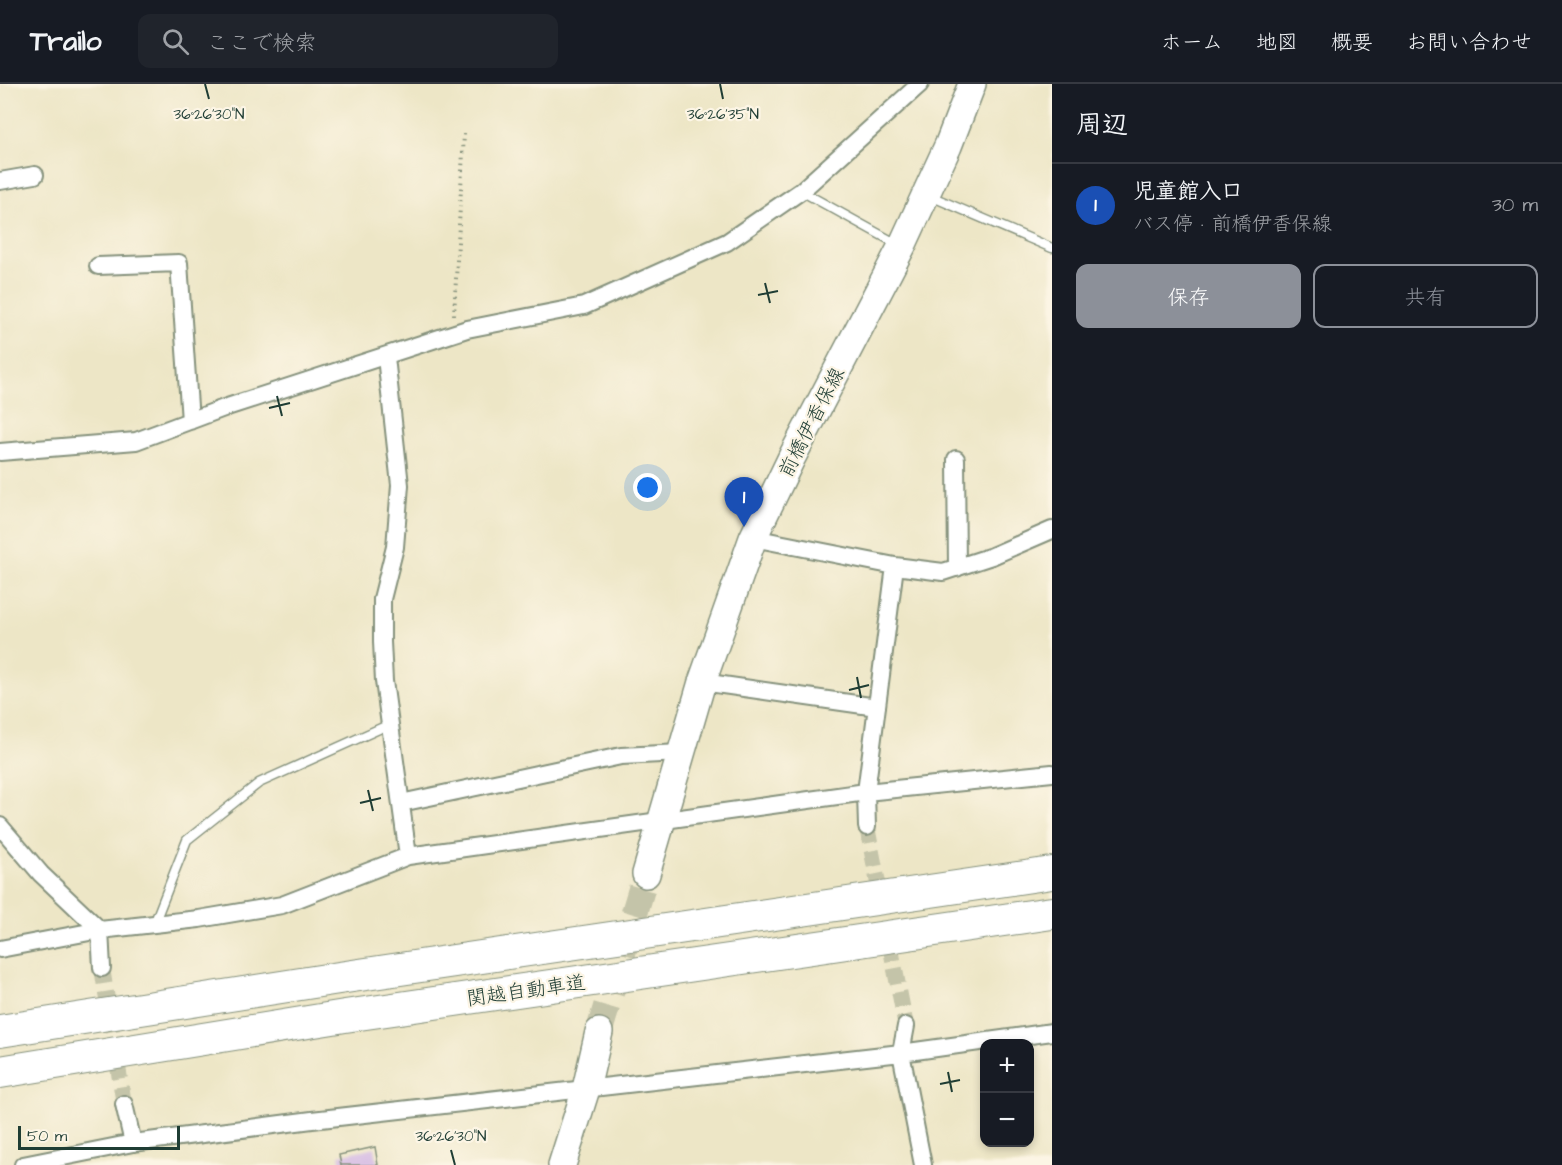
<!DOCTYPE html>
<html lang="ja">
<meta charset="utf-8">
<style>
body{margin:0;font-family:"Architects Daughter","Klee One",sans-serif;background:#20242c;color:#f1f3f6}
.controls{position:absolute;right:18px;bottom:18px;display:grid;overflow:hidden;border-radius:12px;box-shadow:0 3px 9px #0003}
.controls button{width:54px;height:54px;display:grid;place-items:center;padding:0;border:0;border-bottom:2px solid #363941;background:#171b24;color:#f1f3f6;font:30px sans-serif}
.scale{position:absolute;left:18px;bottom:15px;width:162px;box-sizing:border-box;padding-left:6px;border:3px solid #1f3d34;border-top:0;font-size:16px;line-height:21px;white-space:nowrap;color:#1f3d34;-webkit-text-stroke:4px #fcf5e5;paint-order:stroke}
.you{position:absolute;left:648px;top:404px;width:21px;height:21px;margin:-15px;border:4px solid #fff;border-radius:50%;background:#1a73e8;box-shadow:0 0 0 9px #1a73e833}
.badge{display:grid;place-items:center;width:39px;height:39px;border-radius:50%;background:#8c9099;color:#fff;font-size:20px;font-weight:700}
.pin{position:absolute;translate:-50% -50px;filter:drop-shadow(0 2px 3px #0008)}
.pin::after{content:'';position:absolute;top:32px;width:21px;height:18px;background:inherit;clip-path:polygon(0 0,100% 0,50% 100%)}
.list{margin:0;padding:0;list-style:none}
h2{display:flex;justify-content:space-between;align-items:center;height:78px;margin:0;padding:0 24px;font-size:26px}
h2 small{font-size:20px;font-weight:400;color:#9ea1a6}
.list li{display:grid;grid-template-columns:39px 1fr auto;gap:18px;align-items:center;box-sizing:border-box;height:84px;padding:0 24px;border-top:2px solid #363941}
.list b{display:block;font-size:22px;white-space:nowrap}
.list p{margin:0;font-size:20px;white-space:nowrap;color:#9ea1a6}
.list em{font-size:20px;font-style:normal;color:#9ea1a6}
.actions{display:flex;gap:12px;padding:18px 24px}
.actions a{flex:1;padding:14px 0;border:2px solid #8c9099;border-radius:12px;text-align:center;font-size:21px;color:#8c9099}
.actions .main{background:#8c9099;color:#fff}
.icon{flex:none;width:33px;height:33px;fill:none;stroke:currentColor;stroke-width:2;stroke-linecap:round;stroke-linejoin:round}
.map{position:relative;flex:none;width:1052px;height:1081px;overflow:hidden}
header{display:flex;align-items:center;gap:36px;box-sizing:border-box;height:84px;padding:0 30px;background:#171b24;border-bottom:2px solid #363941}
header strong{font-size:28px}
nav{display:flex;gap:33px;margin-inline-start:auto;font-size:21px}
.search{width:420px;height:54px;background:#20242c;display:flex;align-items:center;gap:15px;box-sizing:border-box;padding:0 21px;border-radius:12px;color:#9ea1a6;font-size:22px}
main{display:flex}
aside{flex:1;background:#171b24}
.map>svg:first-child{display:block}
.building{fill:#d1b5e4}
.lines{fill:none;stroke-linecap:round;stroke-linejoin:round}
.street-tunnel{stroke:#c4c4a9;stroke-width:16;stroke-dasharray:16 8;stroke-linecap:butt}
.primary-tunnel{stroke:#c4c4a9;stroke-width:27;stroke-dasharray:27 14;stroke-linecap:butt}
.lane-casing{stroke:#86927d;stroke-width:11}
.street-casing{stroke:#86927d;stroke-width:20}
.primary-casing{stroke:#86927d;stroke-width:30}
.highway-casing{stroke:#86927d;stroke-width:34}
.path{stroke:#86927d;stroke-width:4;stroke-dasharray:1.5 4.5;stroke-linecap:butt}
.lane{stroke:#fff;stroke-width:8}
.street{stroke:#fff;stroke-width:16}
.primary{stroke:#fff;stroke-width:27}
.highway{stroke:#fff;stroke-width:32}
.ticks{fill:none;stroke:#1f3d34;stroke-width:2}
.labels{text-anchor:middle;stroke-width:4.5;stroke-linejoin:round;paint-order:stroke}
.street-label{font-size:20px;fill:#1f3d34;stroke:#fcf5e5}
.ticks-label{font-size:15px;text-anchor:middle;fill:#1f3d34;stroke:#fcf5e5;stroke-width:4.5;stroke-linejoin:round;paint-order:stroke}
</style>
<header>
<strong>Trailo</strong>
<div class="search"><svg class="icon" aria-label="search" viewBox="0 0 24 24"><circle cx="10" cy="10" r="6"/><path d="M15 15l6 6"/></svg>ここで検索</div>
<nav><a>ホーム</a><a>地図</a><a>概要</a><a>お問い合わせ</a></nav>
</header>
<main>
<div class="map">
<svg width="1052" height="1081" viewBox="0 0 1052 1081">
<rect width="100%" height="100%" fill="#fcf5e5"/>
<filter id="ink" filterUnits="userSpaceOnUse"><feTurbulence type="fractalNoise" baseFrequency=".0167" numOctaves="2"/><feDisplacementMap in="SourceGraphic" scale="12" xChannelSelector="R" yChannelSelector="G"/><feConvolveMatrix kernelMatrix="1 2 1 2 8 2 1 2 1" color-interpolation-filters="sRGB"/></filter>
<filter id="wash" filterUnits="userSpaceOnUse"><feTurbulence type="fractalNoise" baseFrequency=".008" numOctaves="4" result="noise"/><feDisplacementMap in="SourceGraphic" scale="24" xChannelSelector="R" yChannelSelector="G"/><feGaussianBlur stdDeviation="1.35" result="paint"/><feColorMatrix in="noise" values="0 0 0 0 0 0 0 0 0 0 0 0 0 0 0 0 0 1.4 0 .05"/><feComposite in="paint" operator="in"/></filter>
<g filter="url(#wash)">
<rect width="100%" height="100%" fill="#ede6c6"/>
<g id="blocks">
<path class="building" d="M375 1063 378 1081H341L339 1071Z"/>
</g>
</g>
<g filter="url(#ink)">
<use href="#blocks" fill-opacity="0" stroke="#86927d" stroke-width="1.5"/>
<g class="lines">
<path class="street-tunnel" d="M867 743 906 942
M102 884 124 1020"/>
<path class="primary-tunnel" d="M599 948 646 790"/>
<defs>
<path id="lane" d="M801 107 899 161
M928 111 1052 164
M154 840 187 756 259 699 390 640"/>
<path id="street" d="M0 97 35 91
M98 182 179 179 190 337
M386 273 400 401 395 463 382 515V558L384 597 408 772
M0 368 136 357 224 324 467 245 584 222 727 158 801 107 920 0
M956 375 957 484
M753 454 895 482 943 488 992 472 1052 446
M702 598 877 623
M401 719 621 672 681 669
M0 742 41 790 100 846 102 884
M867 743 866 708 895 482
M0 865 100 846 199 835 282 821 408 772 866 708 1052 689
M906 942 901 969 923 1081
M124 1020 133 1059
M23 1081 133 1059 312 1036 901 969 1052 948"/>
<path id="primary" d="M646 790 702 598 753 454 792 373 902 162 948 62 972 0
M562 1081 586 1005 599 948"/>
<path id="highway" d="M0 947 339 894 1052 789
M0 988 345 932 1052 829"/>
</defs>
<use href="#lane" class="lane-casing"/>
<use href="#street" class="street-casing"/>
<use href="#primary" class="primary-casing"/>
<use href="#highway" class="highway-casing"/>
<path class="path" d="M454 231 464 50"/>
<use href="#lane" class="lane"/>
<use href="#street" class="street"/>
<use href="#primary" class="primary"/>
<use href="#highway" class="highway"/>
</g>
</g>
<path class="ticks" d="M205 0 209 15M720 0 723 15M765 199 770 219M758 211 778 207M277 312 282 332M269 324 290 319M857 593 861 614M849 606 869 601M368 706 373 727M360 719 381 714M948 988 952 1008M940 1000 960 996M451 1066 455 1081"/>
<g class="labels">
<g class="street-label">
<text transform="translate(811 338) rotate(-63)" y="7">前橋伊香保線</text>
<text transform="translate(526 906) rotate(-8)" y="7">関越自動車道</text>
</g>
</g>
<g class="ticks-label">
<text x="209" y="35">36°26'30"N</text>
<text x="723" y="35">36°26'35"N</text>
<text x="451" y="1057">36°26'30"N</text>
</g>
</svg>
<div class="controls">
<button>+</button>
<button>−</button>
</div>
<div class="scale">50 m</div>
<div class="you"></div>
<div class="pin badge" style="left:744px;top:443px;background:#1a4fb4">1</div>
</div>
<aside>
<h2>周辺<small></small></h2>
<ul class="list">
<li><span class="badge" style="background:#1a4fb4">1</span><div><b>児童館入口</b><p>バス停 · 前橋伊香保線</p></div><em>30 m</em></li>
</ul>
<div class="actions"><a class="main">保存</a><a>共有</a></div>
</aside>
</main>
